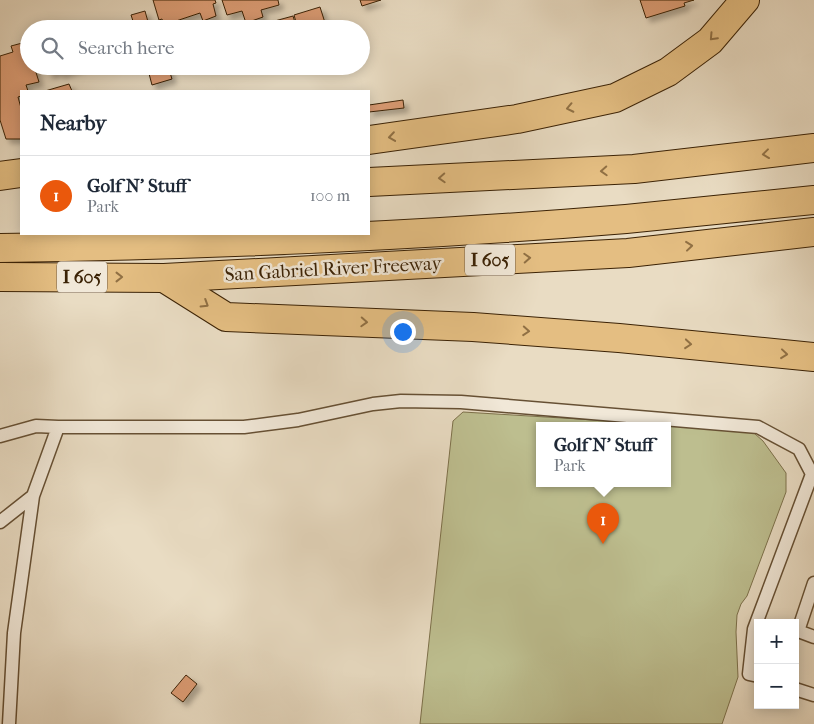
<!DOCTYPE html>
<meta charset="utf-8">
<style>
body{margin:0;font-family:"IM FELL French Canon",serif;background:#f6f6f7;color:#1f2937}
.controls{position:absolute;right:15px;bottom:15px;display:grid;overflow:hidden;border-radius:0px;box-shadow:0 2px 12px #0003}
.controls button{width:45px;height:45px;display:grid;place-items:center;padding:0;border:0;border-bottom:1px solid #e0e1e3;background:#fff;color:#1f2937;font:25px sans-serif}
.you{position:absolute;left:402px;top:331px;width:18px;height:18px;margin:-12px;border:4px solid #fff;border-radius:50%;background:#1a73e8;box-shadow:0 0 0 8px #1a73e833}
.badge{display:grid;place-items:center;width:32px;height:32px;border-radius:50%;background:#ea580c;color:#fff;font-size:16px;font-weight:700}
.pin{position:absolute;translate:-50% -41px;filter:drop-shadow(0 1px 2px #0008)}
.pin::after{content:'';position:absolute;top:26px;width:18px;height:15px;background:inherit;clip-path:polygon(0 0,100% 0,50% 100%)}
.popup{position:absolute;left:536px;top:422px;width:135px;height:65px;box-sizing:border-box;display:grid;place-content:center;border-radius:0px;background:#fff;filter:drop-shadow(0 1px 4px #0005);font-size:16px;white-space:nowrap;color:#747a83}
.popup b{font-size:19px;color:#1f2937}
.popup::after{content:'';position:absolute;left:50%;top:100%;margin-left:-10px;border:10px solid transparent;border-top-color:#fff}
.list{margin:0;padding:0;list-style:none}
h2{display:flex;justify-content:space-between;align-items:center;height:65px;margin:0;padding:0 20px;font-size:21px}
h2 small{font-size:16px;font-weight:400;color:#747a83}
.list li{display:grid;grid-template-columns:32px 1fr auto;gap:15px;align-items:center;box-sizing:border-box;height:80px;padding:0 20px;border-top:1px solid #e0e1e3}
.list b{display:block;font-size:19px;white-space:nowrap}
.list p{margin:0;font-size:16px;white-space:nowrap;color:#747a83}
.list em{font-size:16px;font-style:normal;color:#747a83}
.icon{flex:none;width:28px;height:28px;fill:none;stroke:currentColor;stroke-width:2;stroke-linecap:round;stroke-linejoin:round}
.map{position:relative;flex:none;width:814px;height:724px;overflow:hidden}
.search{position:absolute;background:#fff;box-shadow:0 2px 12px #0003;left:20px;top:20px;width:350px;height:55px;display:flex;align-items:center;gap:12px;box-sizing:border-box;padding:0 18px;border-radius:28px;color:#747a83;font-size:19px}
.panel{position:absolute;background:#fff;box-shadow:0 2px 12px #0003;left:20px;top:90px;width:350px;height:145px;border-radius:0px}
.map>svg:first-child{display:block}
.green{fill:#bdbe8f;stroke:#7c704a;fill-rule:evenodd}
.building{fill:#de9e76;stroke:#3b2205;filter:url(#shadow)}
.lines{fill:none;stroke-linecap:round;stroke-linejoin:round}
.service-casing{stroke:#665034;stroke-width:15}
.motorway-casing{stroke:#3b2205;stroke-width:30}
.service{stroke:#f1e8d8;stroke-width:12}
.motorway{stroke:#e4be82;stroke-width:28}
.oneway{stroke:#907044}
.labels{text-anchor:middle;stroke-width:5;stroke-linejoin:round;paint-order:stroke}
.shield{fill:#f1e8d8;stroke:#725d44;stroke-width:1}
.shield-label{font-size:18px;font-weight:bold;fill:#3b2205}
.street-label{font-size:19px;fill:#3b2205;stroke:#f1e8d8}
</style>
<div class="map">
<svg width="814" height="724" viewBox="0 0 814 724">
<defs>
<filter id="shadow"><feDropShadow dx="4.5" dy="4.5" stdDeviation="2.5" flood-color="#0004"/></filter>
</defs>
<rect width="100%" height="100%" fill="#e9dcc3"/>
<filter id="stains"><feTurbulence type="fractalNoise" baseFrequency=".004" numOctaves="4"/><feColorMatrix values="0 0 0 0 .2 0 0 0 0 .09 0 0 0 0 .02 0 0 0 .5 -.17"/></filter>
<radialGradient id="worn" r=".72"><stop offset=".6" stop-color="#630" stop-opacity="0"/><stop offset="1" stop-color="#630" stop-opacity=".3"/></radialGradient>
<path class="green" d="M463 412 743 429 754 433 763 441 786 473V492L747 596 741 604 737 615 736 632 738 677 722 724H420L453 421ZM539 425H667V483H539Z"/>
<path class="building" d="M153 0H215L216 3 213 4 216 16 203 21 200 13 164 25 162 19 159 20Z
M222 0H278L279 5 261 10 263 17 246 23 242 11 227 15Z
M360 0H381L362 6Z
M640 0H694L684 3 685 6 646 18Z
M320 7 327 29H298L294 15Z
M145 11 150 29H121L120 24 133 21 131 15Z
M293 16 297 29H272L271 22Z
M26 42 29 49V66H34L39 82 26 85 28 91H21V96L18 97 21 108V139H6L0 120V56L13 52 11 46Z
M47 66H84L60 74 59 71 49 74Z
M147 66H168L172 79 152 85Z
M69 84 72 91H45Z
M403 100 404 108 369 112V105Z
M186 675 197 684 183 702 171 693Z"/>
<g class="lines">
<defs>
<path id="service" d="M0 436 36 426 58 427H244L298 420 373 404 401 401 461 402 758 427 799 449 812 474 754 629 749 674 758 676
M0 522 33 496
M814 583 798 631 814 637
M795 689 814 695
M9 724 14 633 33 496 58 427"/>
<path id="motorway" d="M369 140 517 119 615 98 668 72 710 41 745 0
M0 176 21 173
M369 182 634 169 814 148
M0 248C209 245 418 236 626 219 689 213 751 206 814 200
M0 277 164 278 628 253 814 232
M164 278 226 317 473 327 619 338 814 357"/>
</defs>
<use href="#service" class="service-casing"/>
<use href="#motorway" class="motorway-casing"/>
<use href="#service" class="service"/>
<use href="#motorway" class="motorway"/>
</g>
<defs><path id="oneway-chevron" d="M-2-3.5L2.5 0L-2 3.5" fill="none" stroke-width="1.6" stroke-linecap="round" stroke-linejoin="round" transform="scale(1.25)"/></defs>
<g class="oneway">
<use href="#oneway-chevron" transform="translate(713 37) rotate(133)"/>
<use href="#oneway-chevron" transform="translate(570 108) rotate(168)"/>
<use href="#oneway-chevron" transform="translate(392 137) rotate(172)"/>
<use href="#oneway-chevron" transform="translate(766 154) rotate(173)"/>
<use href="#oneway-chevron" transform="translate(604 171) rotate(177)"/>
<use href="#oneway-chevron" transform="translate(442 178) rotate(177)"/>
<use href="#oneway-chevron" transform="translate(689 246) rotate(-6)"/>
<use href="#oneway-chevron" transform="translate(527 258) rotate(-3)"/>
<use href="#oneway-chevron" transform="translate(119 277)"/>
<use href="#oneway-chevron" transform="translate(205 304) rotate(32)"/>
<use href="#oneway-chevron" transform="translate(364 322) rotate(3)"/>
<use href="#oneway-chevron" transform="translate(526 331) rotate(4)"/>
<use href="#oneway-chevron" transform="translate(688 344) rotate(5)"/>
<use href="#oneway-chevron" transform="translate(784 354) rotate(6)"/>
</g>
<g class="labels">
<g class="shield">
<rect x="465" y="244.5" width="50" height="31" rx="4"/>
<rect x="57" y="261.5" width="50" height="31" rx="4"/>
</g>
<g class="shield-label">
<text x="490" y="266">I 605</text>
<text x="82" y="283">I 605</text>
</g>
<g class="street-label">
<text transform="translate(333 268) rotate(-3)" y="7">San Gabriel River Freeway</text>
</g>
</g>
<rect width="100%" height="100%" filter="url(#stains)"/>
<rect width="100%" height="100%" fill="url(#worn)"/>
</svg>
<div class="controls">
<button>+</button>
<button>−</button>
</div>
<div class="you"></div>
<div class="pin badge" style="left:603px;top:544px">1</div>
<div class="popup"><b>Golf N' Stuff</b>Park</div>
<div class="search"><svg class="icon" aria-label="search" viewBox="0 0 24 24"><circle cx="10" cy="10" r="6"/><path d="M15 15l6 6"/></svg>Search here</div>
<section class="panel">
<h2>Nearby<small></small></h2>
<ul class="list">
<li><span class="badge">1</span><div><b>Golf N' Stuff</b><p>Park</p></div><em>100 m</em></li>
</ul>
</section>
</div>
